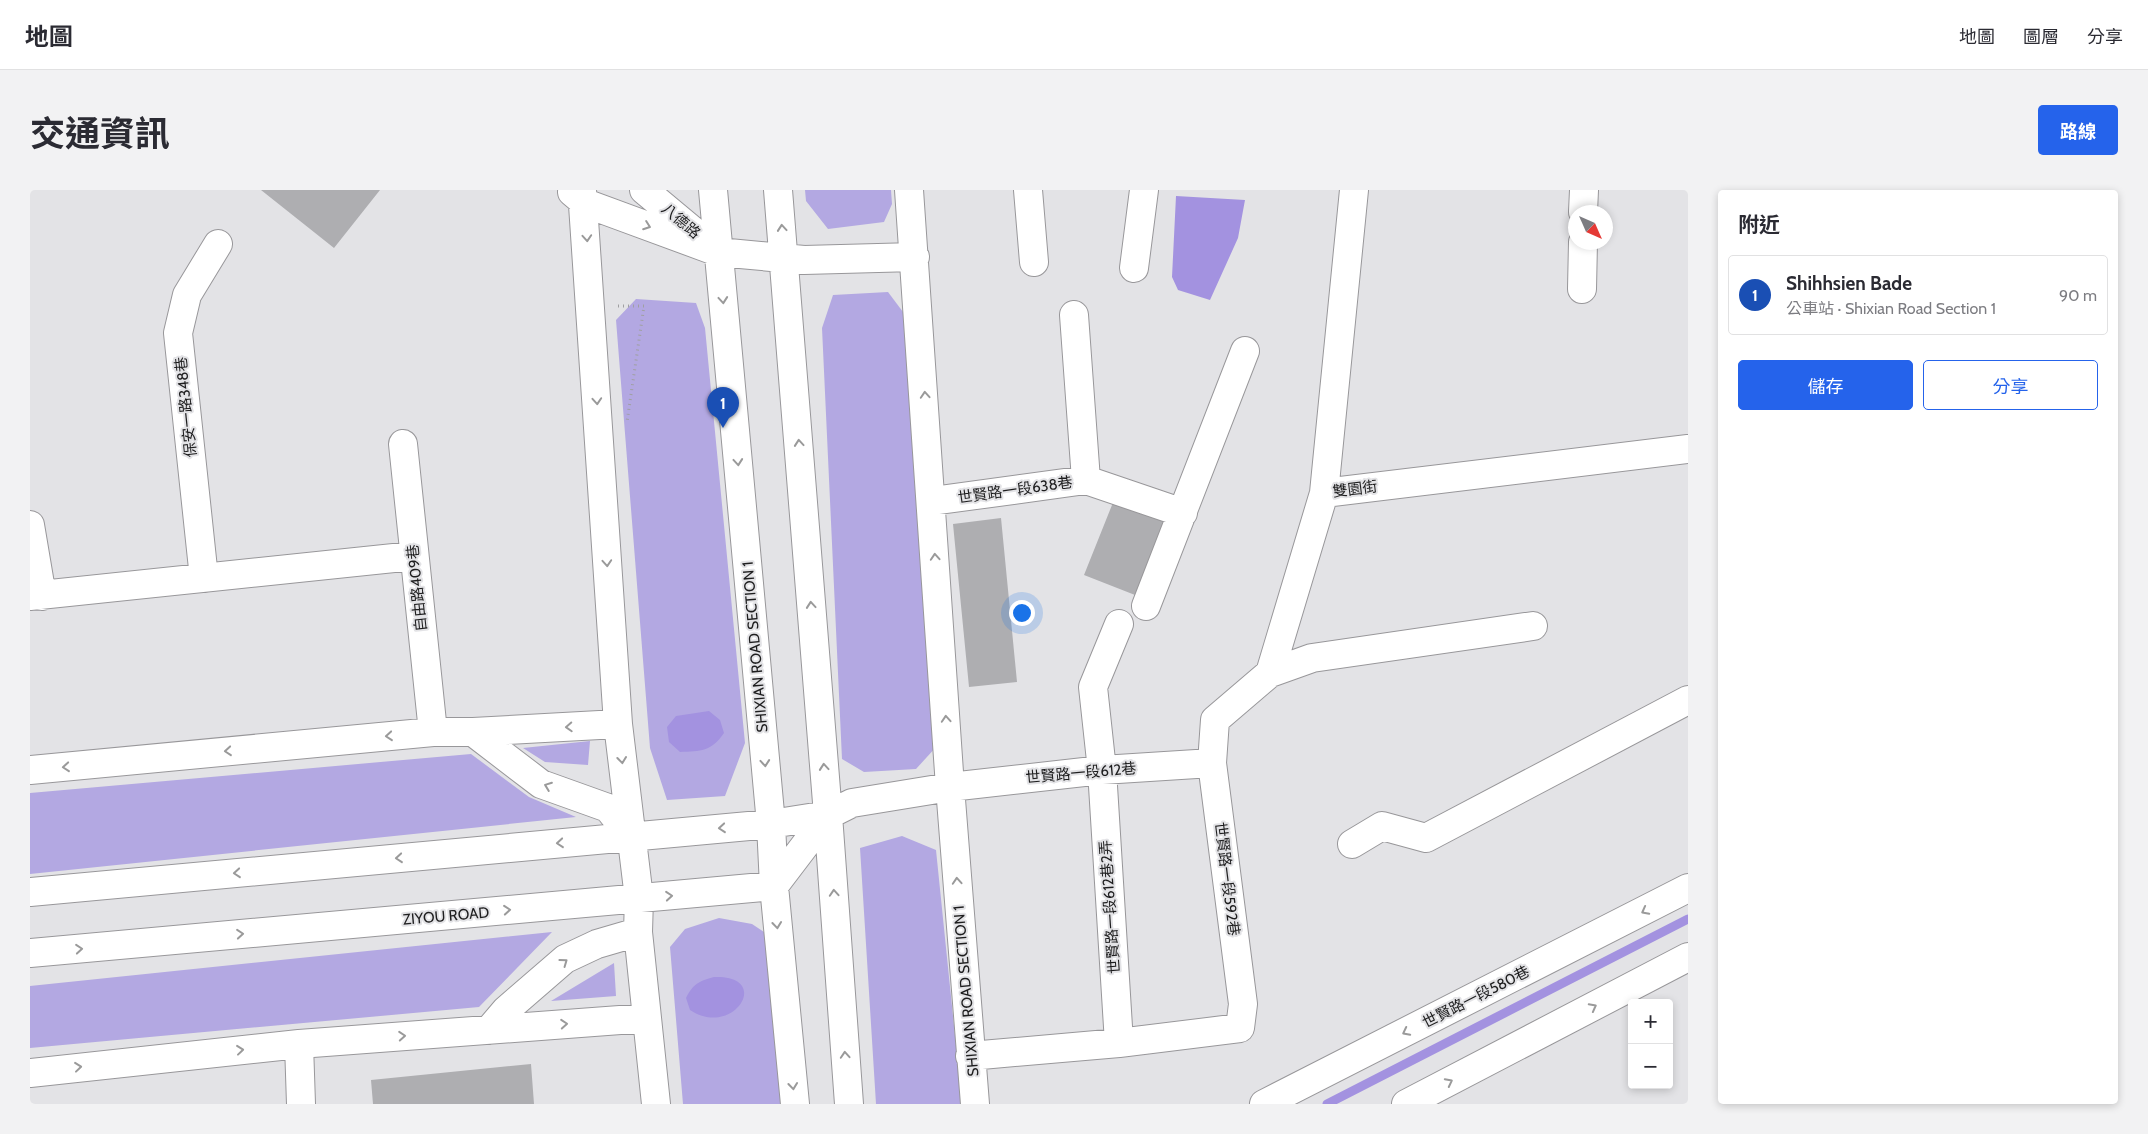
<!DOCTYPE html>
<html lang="zh-TW">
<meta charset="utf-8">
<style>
body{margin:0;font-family:Cabin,"Noto Sans TC",sans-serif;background:#f2f2f3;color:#2b2b33}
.controls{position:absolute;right:15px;bottom:15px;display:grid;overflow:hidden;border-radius:5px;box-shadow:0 2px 8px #0003}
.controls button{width:45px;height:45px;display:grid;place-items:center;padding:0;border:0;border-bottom:1px solid #e1e1e2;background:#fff;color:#2b2b33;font:25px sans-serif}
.compass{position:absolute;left:1538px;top:15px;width:45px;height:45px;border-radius:50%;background:#fff;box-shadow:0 2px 8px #0003;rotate:135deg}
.you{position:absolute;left:991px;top:422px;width:18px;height:18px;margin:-12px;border:4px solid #fff;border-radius:50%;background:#1a73e8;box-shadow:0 0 0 8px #1a73e833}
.badge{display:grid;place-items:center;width:32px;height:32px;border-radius:50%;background:#2563eb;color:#fff;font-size:16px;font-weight:700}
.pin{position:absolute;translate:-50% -41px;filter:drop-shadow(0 1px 2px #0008)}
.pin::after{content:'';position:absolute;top:26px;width:18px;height:15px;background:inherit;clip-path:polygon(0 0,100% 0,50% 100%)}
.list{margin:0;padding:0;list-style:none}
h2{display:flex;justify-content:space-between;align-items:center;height:65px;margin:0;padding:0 20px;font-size:21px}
h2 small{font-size:16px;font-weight:400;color:#7c7c81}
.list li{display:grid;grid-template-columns:32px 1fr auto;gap:15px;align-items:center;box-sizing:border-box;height:80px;margin:0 10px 10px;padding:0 10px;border:1px solid #e1e1e2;border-radius:5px}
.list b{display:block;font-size:19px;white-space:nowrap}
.list p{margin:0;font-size:16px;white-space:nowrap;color:#7c7c81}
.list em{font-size:16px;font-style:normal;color:#7c7c81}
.actions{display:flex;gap:10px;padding:15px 20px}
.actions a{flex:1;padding:11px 0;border:1px solid #2563eb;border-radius:5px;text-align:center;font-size:18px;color:#2563eb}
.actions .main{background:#2563eb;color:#fff}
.map{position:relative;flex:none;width:1658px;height:914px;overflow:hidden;border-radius:5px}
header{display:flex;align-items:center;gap:30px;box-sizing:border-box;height:70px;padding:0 25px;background:#fff;border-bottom:1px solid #e1e1e2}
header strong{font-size:24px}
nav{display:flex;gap:28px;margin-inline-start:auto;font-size:18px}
.intro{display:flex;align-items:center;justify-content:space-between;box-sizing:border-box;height:120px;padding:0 30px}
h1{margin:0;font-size:35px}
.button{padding:12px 22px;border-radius:5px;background:#2563eb;color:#fff;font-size:18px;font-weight:700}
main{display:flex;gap:30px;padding:0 30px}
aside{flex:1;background:#fff;border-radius:5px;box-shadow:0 2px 8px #0003}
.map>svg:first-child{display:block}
.green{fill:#b3a8e2}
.water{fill:#a392e0}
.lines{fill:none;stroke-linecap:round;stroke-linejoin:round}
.stream{stroke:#a392e0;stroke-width:9}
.building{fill:#aeaeb1}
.minor-casing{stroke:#98979a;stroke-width:30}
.path{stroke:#a0a0a2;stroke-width:3;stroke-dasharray:1 4;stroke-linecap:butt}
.minor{stroke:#fff;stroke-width:28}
.oneway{stroke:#9a9a9a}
.labels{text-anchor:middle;stroke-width:4;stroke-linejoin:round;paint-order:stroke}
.street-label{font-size:15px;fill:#1e1e1f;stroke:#e3e3e6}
</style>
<header>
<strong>地圖</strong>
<nav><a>地圖</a><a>圖層</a><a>分享</a></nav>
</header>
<div class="intro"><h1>交通資訊</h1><a class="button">路線</a></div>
<main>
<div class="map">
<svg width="1658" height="914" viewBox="0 0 1658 914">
<rect width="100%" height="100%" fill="#e3e3e6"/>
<path class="green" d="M775 0H861L862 14 854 32 798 39 776 11Z
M858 102 876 126 907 556 886 579 834 582 812 569 792 138 803 105Z
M606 109 666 113 675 138 715 553 695 606 637 610 620 558 586 130Z
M560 551 558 575 515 572 493 558Z
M441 564 499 607 546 627 0 684V603Z
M872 646 906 660 932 914H846L830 658Z
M689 728 722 734 740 746 756 914H653L640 757 655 739Z
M522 742 449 817 0 858V796Z
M584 773 586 806 521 811Z"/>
<path class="water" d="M1146 6 1215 10 1208 48 1180 110 1148 100 1142 87Z
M679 521 690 530 694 543C681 562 671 561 650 562L639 552 637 537 646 526Z
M684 787C744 785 703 849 660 820L656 808C663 794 669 791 684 787Z"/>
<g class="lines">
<path class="stream" d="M1297 914 1658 729"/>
</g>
<path class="building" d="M231 0H350L304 58Z
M1086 305 1136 325 1105 405 1054 385Z
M971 328 987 492 939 497 923 334Z
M501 874 504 914H343L341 890Z"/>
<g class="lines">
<defs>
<path id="minor" d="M552 0 588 534 609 708 608 742 626 914
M614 0 674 50
M683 0 741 634 744 696 765 914
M748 0 798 625 819 914
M879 0 920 597 945 914
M998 0 1004 72
M1324 0 1294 303 1658 259
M542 2 555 13 688 62 774 70 885 67
M1553 22 1554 0
M1104 78 1114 0
M1552 99 1553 52
M1044 125 1056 290
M373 254 403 542
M902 311 1056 290 1153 323
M0 335 12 406
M174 388 148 143 157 105 188 54
M0 406 383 366
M1116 416 1215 161
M1240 483 1282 468 1503 436
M443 542 511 594 578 618 601 647
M0 580 403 542H443L588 534
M1322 654 1352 636 1396 648 1658 510
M0 702 741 634 798 625 822 613 920 597 1072 580 1182 573
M0 763 744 696 798 625
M459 840 476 820 535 769 567 754 608 742
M1089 853 1072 580 1063 497 1089 434
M269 854 271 914
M940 866 1089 853 1210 838 1213 814 1182 573 1185 530 1240 483 1294 303
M0 883 269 854 617 828
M1234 914 1658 698
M1376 914 1658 767"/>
</defs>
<use href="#minor" class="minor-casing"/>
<path class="path" d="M588 116H614L597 232"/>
<use href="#minor" class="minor"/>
</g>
<defs><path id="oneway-chevron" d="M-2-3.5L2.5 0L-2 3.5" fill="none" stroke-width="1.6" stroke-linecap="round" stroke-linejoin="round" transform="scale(1.25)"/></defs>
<g class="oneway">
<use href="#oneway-chevron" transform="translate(617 36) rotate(20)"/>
<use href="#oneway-chevron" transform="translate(752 38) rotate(-95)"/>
<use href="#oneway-chevron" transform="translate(557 48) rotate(86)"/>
<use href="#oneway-chevron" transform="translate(693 110) rotate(85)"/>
<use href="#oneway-chevron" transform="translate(895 205) rotate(-94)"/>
<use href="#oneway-chevron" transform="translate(567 211) rotate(86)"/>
<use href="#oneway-chevron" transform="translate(769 253) rotate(-95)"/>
<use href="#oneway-chevron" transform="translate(708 272) rotate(85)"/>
<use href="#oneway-chevron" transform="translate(905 367) rotate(-94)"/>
<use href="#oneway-chevron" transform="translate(577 373) rotate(86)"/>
<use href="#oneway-chevron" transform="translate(781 415) rotate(-95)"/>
<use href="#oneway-chevron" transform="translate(916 529) rotate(-94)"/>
<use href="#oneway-chevron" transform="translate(539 537) rotate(177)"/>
<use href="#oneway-chevron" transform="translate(359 546) rotate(175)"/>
<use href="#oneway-chevron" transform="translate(198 561) rotate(175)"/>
<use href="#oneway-chevron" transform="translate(592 570) rotate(83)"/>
<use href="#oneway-chevron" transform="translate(735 573) rotate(85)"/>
<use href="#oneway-chevron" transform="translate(36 577) rotate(175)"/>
<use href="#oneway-chevron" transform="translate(794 577) rotate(-95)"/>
<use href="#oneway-chevron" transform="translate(518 596) rotate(-159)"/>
<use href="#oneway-chevron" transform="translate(692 638) rotate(175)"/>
<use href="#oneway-chevron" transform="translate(530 653) rotate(175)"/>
<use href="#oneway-chevron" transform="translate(369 668) rotate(175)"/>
<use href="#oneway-chevron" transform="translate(207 683) rotate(175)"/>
<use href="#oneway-chevron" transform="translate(927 691) rotate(-94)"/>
<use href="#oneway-chevron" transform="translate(804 703) rotate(-94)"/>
<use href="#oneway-chevron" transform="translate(639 706) rotate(-5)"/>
<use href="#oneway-chevron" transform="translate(477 720) rotate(-5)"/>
<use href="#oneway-chevron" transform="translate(1615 721) rotate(152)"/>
<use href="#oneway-chevron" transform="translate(747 735) rotate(84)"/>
<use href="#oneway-chevron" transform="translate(210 744) rotate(-5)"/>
<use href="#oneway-chevron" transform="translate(49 759) rotate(-5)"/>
<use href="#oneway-chevron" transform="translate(534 772) rotate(-36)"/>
<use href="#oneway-chevron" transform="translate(1563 817) rotate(-28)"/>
<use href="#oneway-chevron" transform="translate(534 834) rotate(-4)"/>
<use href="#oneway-chevron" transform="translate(1376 842) rotate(153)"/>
<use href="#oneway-chevron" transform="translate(372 846) rotate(-4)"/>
<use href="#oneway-chevron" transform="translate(210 860) rotate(-6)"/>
<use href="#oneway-chevron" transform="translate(815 865) rotate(-94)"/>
<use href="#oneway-chevron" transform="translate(48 877) rotate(-6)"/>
<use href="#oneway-chevron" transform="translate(1419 892) rotate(-27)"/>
<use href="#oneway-chevron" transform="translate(763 896) rotate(84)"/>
</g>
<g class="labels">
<g class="street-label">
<text transform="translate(651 31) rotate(40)" y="5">八德路</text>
<text transform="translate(156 217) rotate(-96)" y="5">保安一路348巷</text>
<text transform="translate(1325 299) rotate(-7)" y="5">雙園街</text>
<text transform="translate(985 300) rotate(-8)" y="5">世賢路一段638巷</text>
<text transform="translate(387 398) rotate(-96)" y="5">自由路409巷</text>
<text transform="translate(725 457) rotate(-95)" y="5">SHIXIAN ROAD SECTION 1</text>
<text transform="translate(1051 583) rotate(-5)" y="5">世賢路一段612巷</text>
<text transform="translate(1197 689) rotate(83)" y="5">世賢路一段592巷</text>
<text transform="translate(1080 717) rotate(-94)" y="5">世賢路一段612巷2弄</text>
<text transform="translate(416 726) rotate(-5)" y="5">ZIYOU ROAD</text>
<text transform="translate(936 801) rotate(-95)" y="5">SHIXIAN ROAD SECTION 1</text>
<text transform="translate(1446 807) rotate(-27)" y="5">世賢路一段580巷</text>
</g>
</g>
</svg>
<div class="controls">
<button>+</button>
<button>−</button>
</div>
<svg class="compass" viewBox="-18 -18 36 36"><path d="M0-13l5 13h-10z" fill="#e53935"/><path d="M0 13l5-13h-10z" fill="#7c7c81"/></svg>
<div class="you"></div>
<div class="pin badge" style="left:693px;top:238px;background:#1a4fb4">1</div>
</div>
<aside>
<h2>附近<small></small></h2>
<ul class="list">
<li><span class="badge" style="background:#1a4fb4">1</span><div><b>Shihhsien Bade</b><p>公車站 · Shixian Road Section 1</p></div><em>90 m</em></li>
</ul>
<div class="actions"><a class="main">儲存</a><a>分享</a></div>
</aside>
</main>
